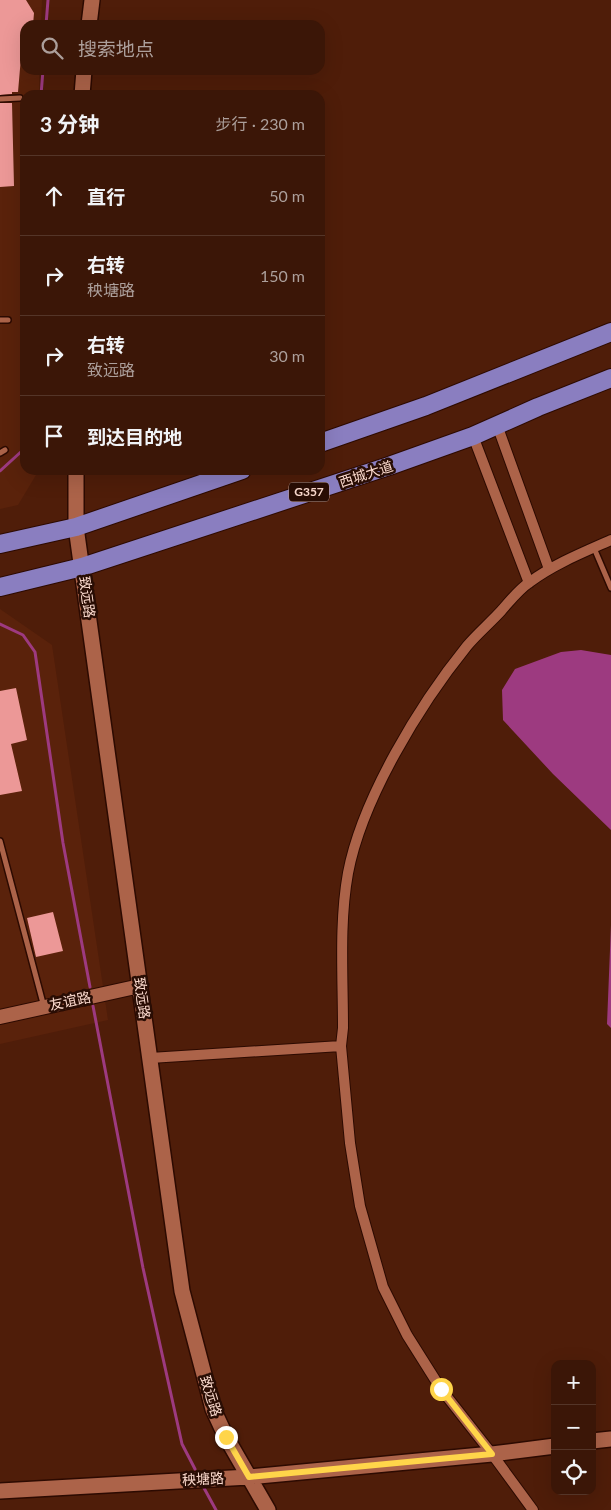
<!DOCTYPE html>
<html lang="zh">
<meta charset="utf-8">
<style>
body{margin:0;font-family:Lato,"Noto Sans SC",sans-serif;background:#421f11;color:#f1f3f6}
.controls{position:absolute;right:15px;bottom:15px;display:grid;overflow:hidden;border-radius:10px;box-shadow:0 5px 20px #0002}
.controls button{width:45px;height:45px;display:grid;place-items:center;padding:0;border:0;border-bottom:1px solid #543528;background:#3b1607;color:#f1f3f6;font:25px sans-serif}
.stop{position:absolute;width:15px;height:15px;margin:-11px;border:4px solid #ffd54a;border-radius:50%;background:#fff}
.stop.end{background:#ffd54a;border-color:#fff;box-shadow:0 1px 5px #0008}
.list{margin:0;padding:0;list-style:none}
h2{display:flex;justify-content:space-between;align-items:center;height:65px;margin:0;padding:0 20px;font-size:21px}
h2 small{font-size:16px;font-weight:400;color:#ac9f9b}
.list li{display:grid;grid-template-columns:32px 1fr auto;gap:15px;align-items:center;box-sizing:border-box;height:80px;padding:0 20px;border-top:1px solid #543528}
.list b{display:block;font-size:19px;white-space:nowrap}
.list p{margin:0;font-size:16px;white-space:nowrap;color:#ac9f9b}
.list em{font-size:16px;font-style:normal;color:#ac9f9b}
.icon{flex:none;width:28px;height:28px;fill:none;stroke:currentColor;stroke-width:2;stroke-linecap:round;stroke-linejoin:round}
.map{position:relative;flex:none;width:611px;height:1510px;overflow:hidden}
.search{position:absolute;background:#3b1607;box-shadow:0 5px 20px #0002;left:20px;top:20px;width:305px;height:55px;display:flex;align-items:center;gap:12px;box-sizing:border-box;padding:0 18px;border-radius:15px;color:#ac9f9b;font-size:19px}
.panel{position:absolute;background:#3b1607;box-shadow:0 5px 20px #0002;left:20px;top:90px;width:305px;height:385px;border-radius:15px}
.map>svg:first-child{display:block}
.built{fill:#5a220b}
.water{fill:#9d3a80}
.lines{fill:none;stroke-linecap:round;stroke-linejoin:round}
.stream{stroke:#9d3a80;stroke-width:3}
.building{fill:#ec9897}
.service-casing{stroke:#2c0a01;stroke-width:8}
.minor-casing{stroke:#2c0a01;stroke-width:12}
.tertiary-casing{stroke:#2c0a01;stroke-width:16}
.secondary-casing{stroke:#2c0a01;stroke-width:18}
.trunk-casing{stroke:#2c0a01;stroke-width:20}
.service{stroke:#ac6349;stroke-width:5}
.minor{stroke:#ac6349;stroke-width:10}
.tertiary{stroke:#ac6349;stroke-width:14}
.secondary{stroke:#ac6349;stroke-width:15}
.trunk{stroke:#8a7ec0;stroke-width:18}
.route{stroke:#ffd54a;stroke-width:6}
.labels{text-anchor:middle;stroke-width:5;stroke-linejoin:round;paint-order:stroke}
.shield{fill:#290d04;stroke:#bb9c91;stroke-width:1}
.shield-label{font-size:12px;font-weight:bold;fill:#fad9cd}
.street-label{font-size:14px;fill:#fad9cd;stroke:#290d04}
</style>
<div class="map">
<svg width="611" height="1510" viewBox="0 0 611 1510">
<rect width="100%" height="100%" fill="#4f1d09"/>
<path class="built" d="M0 0H42L41 25H25V70H39V95H25V470H39L18 505 0 509Z
M0 609 52 645 108 1020 0 1044Z"/>
<path class="water" d="M581 650 611 655V830L553 774 503 720 502 690 515 669 561 652Z
M611 925V1028L607 1024Z"/>
<g class="lines">
<path class="stream" d="M46 25 48 0
M41 95 43 70
M0 471 23 450 25 321
M0 624 23 635 35 652 63 843 90 987
M93 1006 143 1268 182 1444 195 1469
M204 1488 216 1510"/>
</g>
<path class="building" d="M0 0H26L34 13 33 25H25V34H23L18 92H12V94L0 95Z
M0 103H12L14 186 0 187Z
M16 688 27 740 11 744 22 791 0 795V691Z
M53 912 63 951 36 957 27 918Z"/>
<g class="lines">
<defs>
<path id="service" d="M0 99 20 98
M0 320H8
M0 453 5 450
M594 548 611 588
M0 841 44 1007"/>
<path id="minor" d="M497 425 549 569
M473 436 529 583
M150 1058 341 1046
M533 1510 492 1454 441 1389 407 1335 383 1287 360 1206 350 1143 341 1046 343 1028C343 976 339 923 348 873 362 799 420 704 467 646 477 634 490 623 501 611 510 601 519 589 530 582 554 564 584 552 611 540"/>
<path id="tertiary" d="M0 1017 140 986"/>
<path id="secondary" d="M89 25 92 0
M82 95 84 70
M76 470V527L182 1291 213 1409 226 1437 268 1510
M592 1441 611 1439
M0 1491 249 1477 492 1454 555 1446"/>
<path id="trunk" d="M320 443 426 406 611 332
M0 544 76 527 242 470
M0 587 82 567 389 466 473 436 538 407 611 378"/>
</defs>
<use href="#service" class="service-casing"/>
<use href="#minor" class="minor-casing"/>
<use href="#tertiary" class="tertiary-casing"/>
<use href="#secondary" class="secondary-casing"/>
<use href="#trunk" class="trunk-casing"/>
<use href="#service" class="service"/>
<use href="#minor" class="minor"/>
<use href="#tertiary" class="tertiary"/>
<use href="#secondary" class="secondary"/>
<use href="#trunk" class="trunk"/>
</g>
<g class="lines">
<path class="route" d="M226 1437 249 1477 492 1454 441 1389"/>
</g>
<g class="labels">
<rect class="shield" x="289" y="482.5" width="40" height="19" rx="4"/>
<g class="shield-label">
<text x="309" y="496">G357</text>
</g>
<g class="street-label">
<text transform="translate(366 474) rotate(-18)" y="5">西城大道</text>
<text transform="translate(87 597) rotate(82)" y="5">致远路</text>
<text transform="translate(142 998) rotate(82)" y="5">致远路</text>
<text transform="translate(70 1001) rotate(-12)" y="5">友谊路</text>
<text transform="translate(211 1396) rotate(73)" y="5">致远路</text>
<text transform="translate(203 1479) rotate(-3)" y="5">秧塘路</text>
</g>
</g>
</svg>
<div class="controls">
<button>+</button>
<button>−</button>
<button><svg class="icon" aria-label="locate" viewBox="0 0 24 24"><circle cx="12" cy="12" r="6"/><path d="M12 2v4M12 18v4M2 12h4M18 12h4"/></svg></button>
</div>
<div class="stop" style="left:441px;top:1389px"></div>
<div class="stop end" style="left:226px;top:1437px"></div>
<div class="search"><svg class="icon" aria-label="search" viewBox="0 0 24 24"><circle cx="10" cy="10" r="6"/><path d="M15 15l6 6"/></svg>搜索地点</div>
<section class="panel">
<h2>3 分钟<small>步行 · 230 m</small></h2>
<ul class="list">
<li><svg class="icon" aria-label="ahead" viewBox="0 0 24 24"><path d="M12 20V5M6 11l6-6 6 6"/></svg><div><b>直行</b></div><em>50 m</em></li>
<li><svg class="icon" aria-label="right" viewBox="0 0 24 24"><path d="M7 20v-9h11M14 6l5 5-5 5"/></svg><div><b>右转</b><p>秧塘路</p></div><em>150 m</em></li>
<li><svg class="icon" aria-label="right" viewBox="0 0 24 24"><path d="M7 20v-9h11M14 6l5 5-5 5"/></svg><div><b>右转</b><p>致远路</p></div><em>30 m</em></li>
<li><svg class="icon" aria-label="arrive" viewBox="0 0 24 24"><path d="M6 21V4h12l-3 4 3 4H6"/></svg><div><b>到达目的地</b></div></li>
</ul>
</section>
</div>
